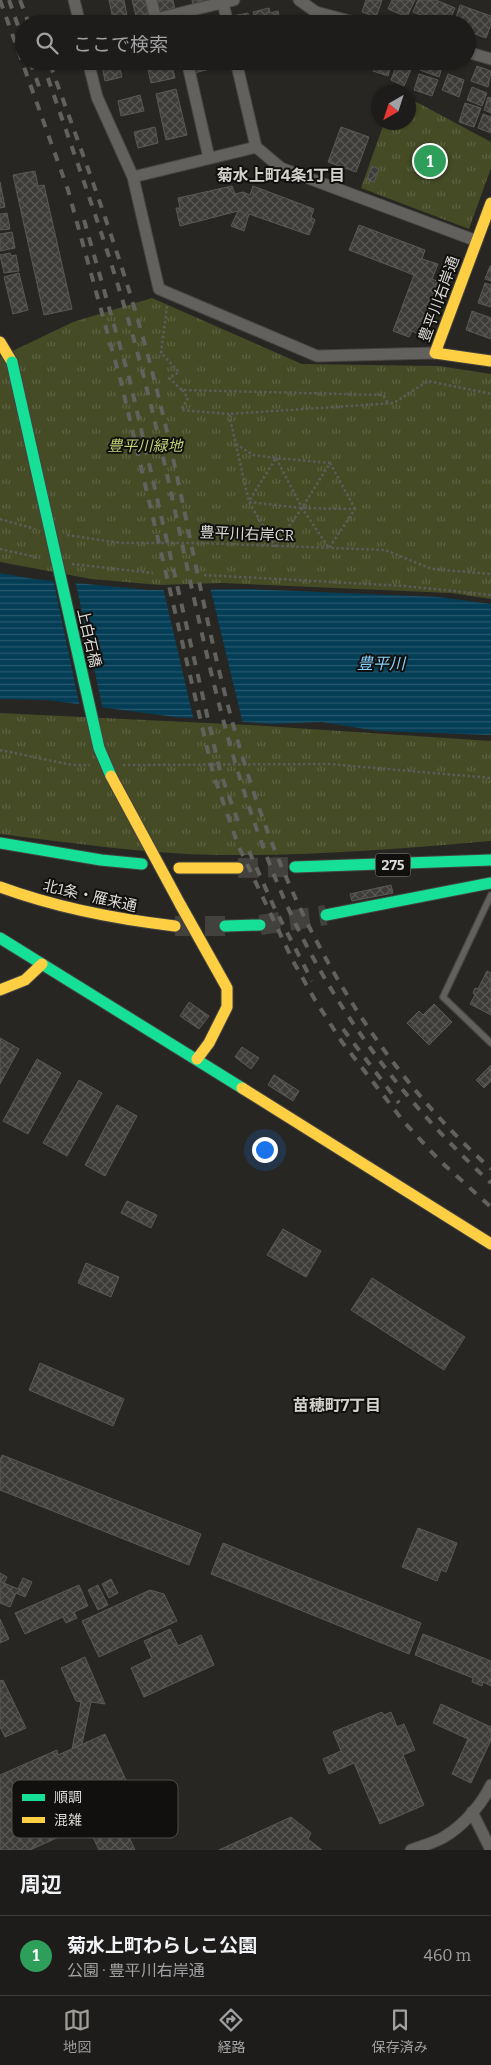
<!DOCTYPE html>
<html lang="ja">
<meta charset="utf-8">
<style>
body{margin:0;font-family:Bitter,"Noto Sans JP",serif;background:#252523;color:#f1f3f6}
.compass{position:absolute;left:371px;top:85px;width:45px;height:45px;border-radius:50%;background:#1d1c1a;box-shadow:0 1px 4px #0004;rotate:219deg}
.you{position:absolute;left:264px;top:1149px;width:18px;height:18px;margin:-12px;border:4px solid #fff;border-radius:50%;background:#1a73e8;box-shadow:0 0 0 8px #1a73e833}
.badge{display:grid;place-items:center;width:32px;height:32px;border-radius:50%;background:#9d9c99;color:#fff;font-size:16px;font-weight:700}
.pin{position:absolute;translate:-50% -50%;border:2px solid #fff;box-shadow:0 1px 5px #0006}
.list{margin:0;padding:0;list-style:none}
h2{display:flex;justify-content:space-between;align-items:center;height:65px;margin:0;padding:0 20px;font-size:21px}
h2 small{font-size:16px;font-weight:400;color:#a0a1a2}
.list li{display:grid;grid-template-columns:32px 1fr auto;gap:15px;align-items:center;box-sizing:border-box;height:80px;padding:0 20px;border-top:1px solid #3b3a39}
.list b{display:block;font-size:19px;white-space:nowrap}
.list p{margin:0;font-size:16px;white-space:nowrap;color:#a0a1a2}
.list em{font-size:16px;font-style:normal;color:#a0a1a2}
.icon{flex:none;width:28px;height:28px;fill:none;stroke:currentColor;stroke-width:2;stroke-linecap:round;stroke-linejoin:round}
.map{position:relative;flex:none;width:491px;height:1850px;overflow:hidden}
.search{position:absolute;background:#1d1c1a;box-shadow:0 1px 4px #0004;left:15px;right:15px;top:15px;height:55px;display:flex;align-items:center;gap:12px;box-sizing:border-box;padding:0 18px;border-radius:28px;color:#a0a1a2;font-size:19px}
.sheet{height:145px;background:#1d1c1a}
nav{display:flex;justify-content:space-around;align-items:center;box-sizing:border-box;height:70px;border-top:1px solid #3b3a39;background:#1d1c1a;font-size:14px;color:#a0a1a2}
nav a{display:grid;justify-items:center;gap:2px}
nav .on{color:#9d9c99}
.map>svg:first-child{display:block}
.park{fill:url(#park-tufts)}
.water{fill:url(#water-rules)}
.pier{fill:#272623}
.building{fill:url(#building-cross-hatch);stroke:#5a5957}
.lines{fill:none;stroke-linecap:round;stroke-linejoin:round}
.highway-tunnel{stroke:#42413e;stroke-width:20;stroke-dasharray:20 10;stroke-linecap:butt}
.lane-casing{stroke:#454441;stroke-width:8}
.street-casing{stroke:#454441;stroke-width:13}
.fast-casing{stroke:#454441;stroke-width:13}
.slow-casing{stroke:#454441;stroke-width:13}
.path{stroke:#5d5c5a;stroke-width:2.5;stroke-dasharray:2.5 2.5;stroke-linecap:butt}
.lane{stroke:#62615e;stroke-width:5.5}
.street{stroke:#62615e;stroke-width:11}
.fast{stroke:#16e098;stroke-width:11}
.slow{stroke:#ffcf43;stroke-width:11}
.rail{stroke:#61615e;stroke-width:4;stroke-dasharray:9 9;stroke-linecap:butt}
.fast-bridge-casing{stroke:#454441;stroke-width:13;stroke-linecap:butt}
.slow-bridge-casing{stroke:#454441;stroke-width:13;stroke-linecap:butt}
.fast-bridge{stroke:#16e098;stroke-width:11}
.slow-bridge{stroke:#ffcf43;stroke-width:11}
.labels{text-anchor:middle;stroke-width:4;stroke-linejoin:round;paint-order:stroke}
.shield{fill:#11100e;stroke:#9f9e9b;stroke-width:1}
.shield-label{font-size:14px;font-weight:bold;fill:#dcdbd8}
.street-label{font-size:15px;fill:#dcdbd8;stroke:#11100e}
.park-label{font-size:15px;font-style:italic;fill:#c1d272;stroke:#11100e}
.neighbourhood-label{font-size:16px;font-weight:bold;fill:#d3d2cb;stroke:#11100e}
.water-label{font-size:16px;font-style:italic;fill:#84d1fd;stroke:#11100e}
.key{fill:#11100e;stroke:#4e4d4b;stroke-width:1}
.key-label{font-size:14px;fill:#dcdbd8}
</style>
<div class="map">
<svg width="491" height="1850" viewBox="0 0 491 1850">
<defs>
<pattern id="park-tufts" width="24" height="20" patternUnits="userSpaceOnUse" patternTransform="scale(1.25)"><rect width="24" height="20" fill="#444b25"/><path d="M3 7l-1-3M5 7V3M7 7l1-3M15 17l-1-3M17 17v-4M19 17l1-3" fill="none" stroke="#5e6444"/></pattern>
<pattern id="water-rules" width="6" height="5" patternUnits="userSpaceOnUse" patternTransform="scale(1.25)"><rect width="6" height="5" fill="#043d56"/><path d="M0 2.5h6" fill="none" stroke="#28586e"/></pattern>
<pattern id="building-cross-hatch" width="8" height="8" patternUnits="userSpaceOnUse" patternTransform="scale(1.25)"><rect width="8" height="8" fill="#3d3c39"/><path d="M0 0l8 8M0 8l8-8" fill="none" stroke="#585855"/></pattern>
</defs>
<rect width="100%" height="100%" fill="#272623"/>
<path class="park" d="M409 98 491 142V168L469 229 361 188 384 123 408 122Z
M152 298 302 364 439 366 491 374V599L451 593 222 583 159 585 91 579 0 562V357L73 322Z
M0 713 249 725 491 741V841C400 849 310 856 219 855 145 854 73 843 0 834Z"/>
<path class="water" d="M0 573 34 579 149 590 251 589 439 597 491 604V735L378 731 321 722 272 724 175 717 47 700 0 699Z"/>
<path class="pier" d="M53 578 75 580 103 710 80 707Z
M163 587H210L243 724 194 721Z"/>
<path class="building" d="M109 0H124L127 16 113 19Z
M132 0H145L148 14 136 16Z
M157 0H173L175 10 160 14Z
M192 0H209L210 1 193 5Z
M366 0H382L376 17 362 12Z
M392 0H415L407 17 388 9Z
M418 0H436L455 8 448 24H442L413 12Z
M460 5 491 16V24L486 38 467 31V24H454Z
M269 8 270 13 278 11 281 24H256L253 12Z
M248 13 250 24H233L232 16Z
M212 17 214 24H187Z
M101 61H118L122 77 105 81Z
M146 61H171L175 78 151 83Z
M192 61H225L226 65 194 73Z
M376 61H392L388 76 373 71Z
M398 61 412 67 404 86 391 80Z
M423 61 444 62 439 77 420 70Z
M477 66 491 71 488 87 471 81Z
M419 74 438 80 432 96 414 90Z
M448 74 464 80 459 97 442 90Z
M472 87 487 93 482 106 467 100Z
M176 89 187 135 166 140 156 94Z
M140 95 144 111 121 116 118 101Z
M488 97 491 98V113L484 110Z
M465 103 481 108 474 127 459 122Z
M483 114 491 117V133L478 128Z
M155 127 158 143 138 148 134 132Z
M341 127 369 137 356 172 328 162Z
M372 166 379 169 374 182 367 179Z
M35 171 38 186 44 185 72 309 44 315 13 175Z
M0 182 5 207 0 208Z
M232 186 235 194 243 192 250 195 253 186 314 209 311 217 315 220 309 235 249 214 244 231 231 226 238 211 180 226 176 208H180L178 198Z
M7 213 10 229 0 230V214Z
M359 225 425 250 422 259 438 264 432 279 441 283 420 335 412 331 409 337 393 331 414 275 349 250Z
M12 232 15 248 0 251V234Z
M10 253 11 256 16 255 19 271 4 273 0 255Z
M490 266H491V281L485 279Z
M19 273 28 310 13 314 4 277Z
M485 283 491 285V307L478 303Z
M472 311 491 318V339L466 330Z
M391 885 393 893 352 901 350 894Z
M487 971 491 973V1015L470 1004 475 995 473 993 475 988 478 989Z
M189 1002 209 1016 199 1029 180 1016Z
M434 1004 452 1022 429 1045 407 1023 419 1011 423 1015Z
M0 1038 19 1049 0 1084Z
M242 1047 259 1058 251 1069 235 1057Z
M37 1059 61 1073 28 1134 3 1121Z
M491 1065V1081L484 1088 476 1080Z
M274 1075 299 1091 293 1101 268 1085Z
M79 1080 102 1093 67 1156 43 1143Z
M117 1105 137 1116 105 1176 85 1165Z
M127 1201 157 1215 151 1228 121 1213Z
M283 1229 321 1251 306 1277 267 1255Z
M86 1263 119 1277 111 1297 78 1283Z
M372 1278 465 1337 444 1370 351 1310Z
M40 1363 124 1399 113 1426 29 1390Z
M2 1455 201 1534 189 1565 0 1490V1460Z
M418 1528 457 1543 446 1572 441 1570 437 1581 402 1567Z
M223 1543 421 1623 409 1654 211 1574Z
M0 1573 7 1577 4 1583 18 1589 23 1578 32 1582 25 1597 16 1593 10 1607 0 1603Z
M111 1579 118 1593 109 1598 102 1584Z
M79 1585 88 1606 74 1612 77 1618 66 1623 63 1617 25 1634 15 1613Z
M98 1585 108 1605 98 1610 88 1590Z
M150 1590 164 1594 177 1621 99 1657 82 1621Z
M0 1619 9 1639 0 1643Z
M170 1629 178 1646 201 1635 214 1665 144 1697 131 1668 152 1658 144 1641Z
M423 1634 491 1661V1686L483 1682 482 1686 472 1682 473 1678 415 1655Z
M85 1657 105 1704 91 1702 82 1744 72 1749 81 1702 76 1701 61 1668Z
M3 1680 26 1728 5 1737 0 1727V1681Z
M441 1704 491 1727V1740L471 1783 452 1774 468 1739 433 1723Z
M382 1712 384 1715 391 1712 397 1727 404 1724 415 1750 403 1755 424 1805 380 1824 354 1763 329 1774 323 1759 341 1751 333 1732Z
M105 1734 140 1811 121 1819 135 1850H99L84 1818 58 1829 61 1836 30 1850H0V1775L57 1750 58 1755Z
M291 1817 311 1833 308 1839 322 1850H219Z"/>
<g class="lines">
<path class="highway-tunnel" d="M238 868 295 867
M260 925 326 915
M175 926H225"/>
<defs>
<path id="lane" d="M491 895 443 997 491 1043"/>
<path id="street" d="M74 0 80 24
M151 0 156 19
M299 0 316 12 361 24
M223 3 228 24
M135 24 234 0
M467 52 491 59
M88 61 97 97 133 177 159 289 317 356 435 353
M187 61 209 158
M236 61 256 147 281 168 477 241
M133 177 256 147
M472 1812 491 1850
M411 1850C421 1846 434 1843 444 1837 463 1826 482 1804 491 1785"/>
<path id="fast" d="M0 843 101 860 142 864
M295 867 491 860
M326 915 491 883
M225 926 260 925
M0 938 242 1088"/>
<path id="slow" d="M491 203 435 353 491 361
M0 342 12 362
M179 868H238
M0 887C57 908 115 919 175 926
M180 904 227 988V1007L209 1043 197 1059
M0 990 25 980 42 964
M242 1088 491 1244"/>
</defs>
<use href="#lane" class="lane-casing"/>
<use href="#street" class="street-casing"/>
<use href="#fast" class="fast-casing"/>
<use href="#slow" class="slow-casing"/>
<path class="path" d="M167 306 161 353 179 372 169 378 182 390 383 395 388 403
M182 390 188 398 181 410 229 414
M236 444 253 455 276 458 249 501
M330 463 355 509
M249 502 302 508 355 509 329 548 302 508 276 458 330 463 302 508 275 546 249 502 229 414 394 403 428 381 491 394
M0 519 35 529
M67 535 121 543H201L385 550 432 569 491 574
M0 549 40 558
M72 564 153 573
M204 575 405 586 491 595
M0 750 72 765H90
M123 765 329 764 491 778"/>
<use href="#lane" class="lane"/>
<use href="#street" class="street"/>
<use href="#fast" class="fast"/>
<use href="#slow" class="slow"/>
<path class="rail" d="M0 0 68 190 121 382 213 773 238 845 293 961 315 1000 342 1042 404 1122 440 1161 491 1207
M9 0 24 43
M20 0 29 24
M30 61 41 92
M42 61C78 166 117 270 144 378 189 552 212 735 285 901 332 1007 405 1104 491 1183
M50 64C87 166 126 269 153 375 187 504 205 637 245 765 292 919 371 1061 491 1169
M84 220 130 381 220 771 241 830
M249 851 274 907 312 981
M343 1029 399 1103"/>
<defs>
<path id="fast-bridge" d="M12 362 99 748 111 776"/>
<path id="slow-bridge" d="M111 776 180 904"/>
</defs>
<use href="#fast-bridge" class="fast-bridge-casing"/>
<use href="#slow-bridge" class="slow-bridge-casing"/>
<use href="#fast-bridge" class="fast-bridge"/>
<use href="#slow-bridge" class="slow-bridge"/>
</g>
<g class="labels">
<rect class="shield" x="375.5" y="853.5" width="35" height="23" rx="4"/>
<g class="shield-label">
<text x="393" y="870">275</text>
</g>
<g class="street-label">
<text transform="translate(439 299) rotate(-70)" y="5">豊平川右岸通</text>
<text transform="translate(247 534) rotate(2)" y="5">豊平川右岸CR</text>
<text transform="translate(89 638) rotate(77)" y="5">上白石橋</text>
<text transform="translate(90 896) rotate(13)" y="5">北1条・雁来通</text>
</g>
<g class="park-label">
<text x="145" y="451">豊平川緑地</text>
</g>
<g class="neighbourhood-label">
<text x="281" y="181">菊水上町4条1丁目</text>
<text x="337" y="1411">苗穂町7丁目</text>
</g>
<g class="water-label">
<text x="381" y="669">豊平川</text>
</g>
</g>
<rect x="12" y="1780" width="166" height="58" rx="8" class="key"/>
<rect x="22" y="1794" width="23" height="7" fill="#16e098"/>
<rect x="22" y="1817" width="23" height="6" fill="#ffcf43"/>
<g class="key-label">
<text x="54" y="1802">順調</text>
<text x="54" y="1825">混雑</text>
</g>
</svg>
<svg class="compass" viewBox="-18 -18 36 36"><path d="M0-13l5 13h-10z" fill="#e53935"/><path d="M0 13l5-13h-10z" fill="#a0a1a2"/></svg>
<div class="you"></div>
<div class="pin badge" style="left:430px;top:161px;background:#2e9e5b">1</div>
<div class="search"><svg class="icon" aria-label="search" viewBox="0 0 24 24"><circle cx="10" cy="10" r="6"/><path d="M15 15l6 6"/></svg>ここで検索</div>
</div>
<section class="sheet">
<h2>周辺<small></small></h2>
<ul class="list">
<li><span class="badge" style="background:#2e9e5b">1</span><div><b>菊水上町わらしこ公園</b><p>公園 · 豊平川右岸通</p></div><em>460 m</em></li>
</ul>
</section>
<nav>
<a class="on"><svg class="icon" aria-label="map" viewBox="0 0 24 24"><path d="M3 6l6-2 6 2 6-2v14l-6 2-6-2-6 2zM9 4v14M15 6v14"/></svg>地図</a>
<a><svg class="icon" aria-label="directions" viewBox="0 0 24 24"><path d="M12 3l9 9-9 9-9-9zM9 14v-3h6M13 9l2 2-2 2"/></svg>経路</a>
<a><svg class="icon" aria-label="saved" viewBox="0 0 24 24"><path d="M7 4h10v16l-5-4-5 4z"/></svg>保存済み</a>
</nav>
